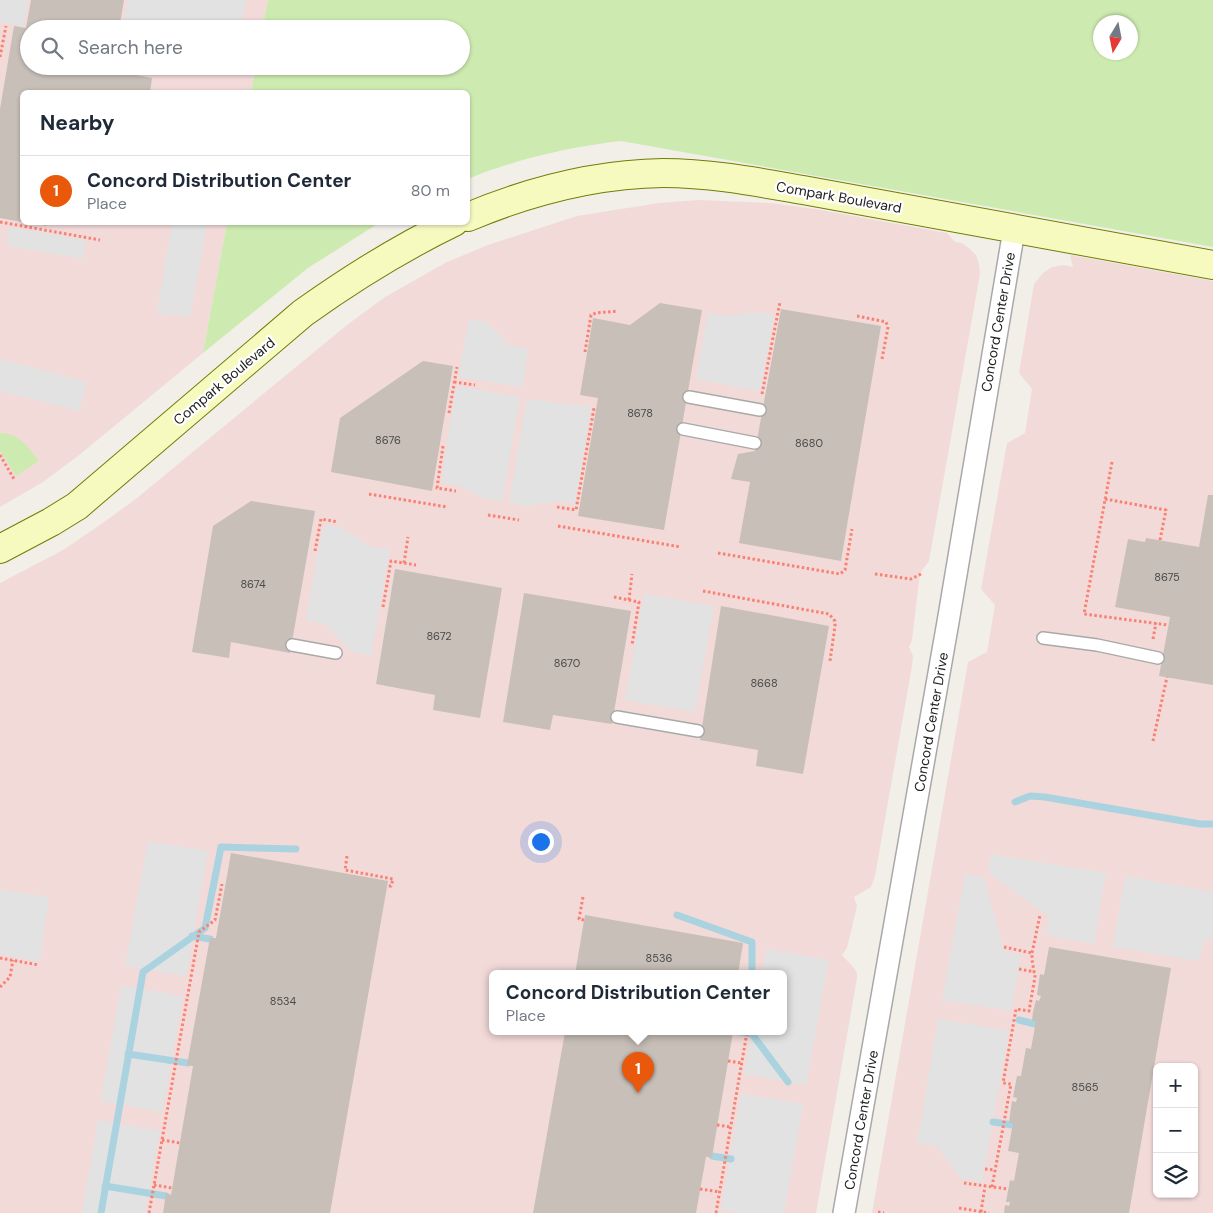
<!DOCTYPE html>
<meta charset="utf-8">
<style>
body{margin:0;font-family:"DM Sans",sans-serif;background:#f2f2f3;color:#1f2937}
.controls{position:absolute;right:15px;bottom:15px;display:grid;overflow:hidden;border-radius:8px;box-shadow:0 1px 4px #0004}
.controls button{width:45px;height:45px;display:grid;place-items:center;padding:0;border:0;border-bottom:1px solid #e0e1e3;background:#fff;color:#1f2937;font:25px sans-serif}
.compass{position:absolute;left:1093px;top:15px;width:45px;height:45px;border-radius:50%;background:#fff;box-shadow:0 1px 4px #0004;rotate:190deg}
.you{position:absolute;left:540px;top:841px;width:18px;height:18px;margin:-12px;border:4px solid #fff;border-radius:50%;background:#1a73e8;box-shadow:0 0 0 8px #1a73e833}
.badge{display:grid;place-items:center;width:32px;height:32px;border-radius:50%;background:#ea580c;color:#fff;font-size:16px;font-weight:700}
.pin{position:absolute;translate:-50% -41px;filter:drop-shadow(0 1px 2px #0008)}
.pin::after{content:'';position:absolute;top:26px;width:18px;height:15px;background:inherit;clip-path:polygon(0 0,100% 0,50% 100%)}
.popup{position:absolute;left:489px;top:970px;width:298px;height:65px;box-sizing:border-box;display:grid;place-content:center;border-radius:8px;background:#fff;filter:drop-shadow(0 1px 4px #0005);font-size:16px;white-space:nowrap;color:#747a83}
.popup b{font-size:19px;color:#1f2937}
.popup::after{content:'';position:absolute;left:50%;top:100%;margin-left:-10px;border:10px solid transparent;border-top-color:#fff}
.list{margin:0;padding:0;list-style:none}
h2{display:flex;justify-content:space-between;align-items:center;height:65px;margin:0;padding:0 20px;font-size:21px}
h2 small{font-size:16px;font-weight:400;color:#747a83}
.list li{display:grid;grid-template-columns:32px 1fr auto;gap:15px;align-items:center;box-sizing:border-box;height:70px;padding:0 20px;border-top:1px solid #e0e1e3}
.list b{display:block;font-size:19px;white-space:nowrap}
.list p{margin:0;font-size:16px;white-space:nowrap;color:#747a83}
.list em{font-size:16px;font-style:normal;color:#747a83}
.icon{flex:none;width:28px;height:28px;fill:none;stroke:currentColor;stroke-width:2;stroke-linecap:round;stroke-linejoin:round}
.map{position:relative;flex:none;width:1213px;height:1213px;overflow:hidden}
.search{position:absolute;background:#fff;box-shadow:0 1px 4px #0004;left:20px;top:20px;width:450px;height:55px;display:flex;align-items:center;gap:12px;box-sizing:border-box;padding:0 18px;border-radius:28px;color:#747a83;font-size:19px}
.panel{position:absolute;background:#fff;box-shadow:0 1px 4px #0004;left:20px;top:90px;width:450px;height:135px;border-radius:8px}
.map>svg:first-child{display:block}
.commercial{fill:#f2dad9;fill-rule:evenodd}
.grass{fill:#cdebb0;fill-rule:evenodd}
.parking{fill:#e2e2e2}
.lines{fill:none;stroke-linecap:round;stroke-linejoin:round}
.stream{stroke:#aad3df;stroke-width:7}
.building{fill:#c7bfb8}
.lane-casing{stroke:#a9a9a9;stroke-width:14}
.street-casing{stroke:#a9a9a9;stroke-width:24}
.secondary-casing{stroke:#707d05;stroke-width:30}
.path{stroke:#fa8072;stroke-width:3;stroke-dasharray:2.5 2.5;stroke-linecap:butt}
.lane{stroke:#fff;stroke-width:11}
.street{stroke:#fff;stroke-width:21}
.secondary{stroke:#f7fabf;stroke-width:28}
.labels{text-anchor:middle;stroke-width:4.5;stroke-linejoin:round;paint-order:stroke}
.number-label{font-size:11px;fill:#4b4948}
.street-label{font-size:14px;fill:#222;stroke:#fff}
</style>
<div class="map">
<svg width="1213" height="1213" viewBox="0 0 1213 1213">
<rect width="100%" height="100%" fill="#f2efe9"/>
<path class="commercial" d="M0 0H268L262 29H29V66H256L251 92H22V222L227 223 203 353 78 456 43 482 0 507Z
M699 200 771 203 815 209 947 233 955 242 962 243 970 249 976 255 979 264 980 274 929 561 920 573 912 640 909 647 913 656 912 666 875 876 871 887 854 897 857 906 847 948 842 955 854 968 857 973V978L816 1213H0V583L63 550 100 525 137 498 347 325 385 297 447 262 488 245 577 216 659 203ZM493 974H783V1032H493Z
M1070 255 1213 281V1213H872L968 662 987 652 995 605 981 589 1007 443 1025 433 1032 389 1019 373 1034 284 1043 273 1052 267 1064 265 1073 267ZM1157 1067H1194V1194H1157Z"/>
<path class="grass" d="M268 0H1213V247L621 141C569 147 516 159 468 179V92H251L256 66H461V29H262ZM1100 22H1130V52H1100Z
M227 223V222L379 223 308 268 203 353Z
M2 433C20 434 29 448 39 461L16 476 0 451V434Z"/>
<path class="parking" d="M0 0H28L24 26 0 22Z
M128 0H246L241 29H122Z
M172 223H207L190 317 157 313Z
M9 227 86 240 83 259 7 246Z
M756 312 774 315 760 391 696 379 708 313 727 316Z
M469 319 487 322 510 346 528 349 523 387 458 377Z
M0 359 87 382 79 411 0 391Z
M456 386 520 397 502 502 483 498 459 485 441 482Z
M527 399 591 407 575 504 557 501 527 506 509 503Z
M323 525 341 527 372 547 390 549 371 656 352 652 324 624 306 620Z
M644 594 714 606 695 712 625 700Z
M148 841 208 851 186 976 125 966Z
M991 854 1106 873 1094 944 1046 935 1049 917 988 872Z
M965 874 984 878 1004 951 1021 955 1011 1011 942 1000Z
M1125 876 1213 892V937L1203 942 1199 961 1113 947Z
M0 889 49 897 40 962 0 954Z
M766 949 829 960 806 1085 744 1074 752 1032H783V974H762Z
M121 985 183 996 162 1112 101 1101Z
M938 1019 1009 1031 982 1182 962 1179 936 1146 917 1143Z
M741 1094 803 1104 784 1213H745L721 1209Z
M98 1120 160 1131 145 1213H82Z"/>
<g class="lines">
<path class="stream" d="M1015 802 1030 796 1045 797 1200 824H1213
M677 915 752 942V974
M192 936 210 939
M1019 1020 1035 1024
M739 1032 752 1034 788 1082
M128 1054 188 1063
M993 1122 1000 1123
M1006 1124 1012 1125
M712 1156 731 1159
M105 1186 166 1196
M101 1213 143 972 205 928 221 847 296 849"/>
</g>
<path class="building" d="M31 0H124L119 29H29V66H132L131 74 152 78 150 92H22V222L0 218V109L14 26 26 28Z
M30 222H46V226Z
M660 303 702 310 664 530 578 516 598 398 580 395 593 318 630 325Z
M781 309 881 326 841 561 739 543 750 482 731 479 738 454 755 451Z
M423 361 453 366 432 491 331 472 340 418Z
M1208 495H1213V685L1159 676 1170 617 1115 607 1128 539 1145 542 1146 538 1199 547Z
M251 501 315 511 290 653 231 642 229 658 192 652 213 526Z
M395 569 502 588 480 718 433 710 435 695 376 684Z
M524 593 631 611 612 724 553 715 550 730 503 722Z
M721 606 829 626 803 774 756 766 758 750 700 740Z
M231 853 388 881 330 1213H163L166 1193 171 1195 193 1066 187 1065 210 938H216Z
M585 915 743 943 738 974H575Z
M1049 947 1171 968 1129 1213H1004L1005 1205 1009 1206 1010 1202H1006L1010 1180 1014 1181 1019 1153 1008 1151 1013 1123 1009 1122 1012 1101 1016 1102 1017 1098 1013 1097 1017 1076H1021L1026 1048 1031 1049 1036 1021H1032L1033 1012 1036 1000 1039 1001 1041 996 1037 995 1040 974 1044 975Z
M565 1032H733L712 1157H706L696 1213H533Z"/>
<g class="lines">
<defs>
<path id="lane" d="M689 397 760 410
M683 429 755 443
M1043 638 1097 645 1158 658
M292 645 336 653
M617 717 698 731"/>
<path id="street" d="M844 1213 948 622 1014 230"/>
<path id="secondary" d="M468 217C530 191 595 174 663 173 710 173 757 182 803 190L1213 265
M0 549 51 522 77 506 303 313C352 278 400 248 454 222"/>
</defs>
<use href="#lane" class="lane-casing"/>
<use href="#street" class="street-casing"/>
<use href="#secondary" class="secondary-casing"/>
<path class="path" d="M0 57 6 26
M0 222 100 240
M857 316 886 322 888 327 882 359
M585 352 591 315 596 313 618 311
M454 382 475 385
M762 394 780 302
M449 413 457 367
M443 446 437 488 456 491
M0 455 14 479
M1112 462 1084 614 1168 625
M369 494 447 507
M1105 499 1166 510 1160 540
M557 507 576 510 594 408
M488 515 519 520
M558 526 681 547
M315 551 321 519 338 522
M718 553 840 574 845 570 852 529
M404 563 408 537
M875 574 911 579 923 573
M703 591 829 614 835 621V626L830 661
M614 597 639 602 632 645
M629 600 632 574
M383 607 391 561 416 565
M1153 639 1156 623
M1153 741 1167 677
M347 856 345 870 393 879 391 886H387
M583 897 579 919 584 920
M1004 947 1032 953
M0 958 39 965
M1019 969 1035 972
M738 974H739
M0 987 10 977 13 960
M728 1061 742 1063
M717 1125 731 1127
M162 1140 180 1143
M985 1169 995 1170
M964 1183 1008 1189
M154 1185 172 1188
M992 1187 1011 1084 1003 1083 1016 1009 1029 1011 1035 977 1032 960V953L1040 915
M700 1189 720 1192
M959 1208 989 1213
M878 1212 884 1213
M981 1212 985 1186
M149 1213 199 932 215 920 222 884
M716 1213 747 1032"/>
<use href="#lane" class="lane"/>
<use href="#street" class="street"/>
<use href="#secondary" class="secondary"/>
</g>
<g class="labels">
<g class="number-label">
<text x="640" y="417">8678</text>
<text x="388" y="444">8676</text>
<text x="809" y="447">8680</text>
<text x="1167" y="581">8675</text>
<text x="253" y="588">8674</text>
<text x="439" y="640">8672</text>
<text x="567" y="667">8670</text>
<text x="764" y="687">8668</text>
<text x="659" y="962">8536</text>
<text x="283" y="1005">8534</text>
<text x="1085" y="1091">8565</text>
</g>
<g class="street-label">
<text transform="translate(839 197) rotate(10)" y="5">Compark Boulevard</text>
<text transform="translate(998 322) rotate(-80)" y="5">Concord Center Drive</text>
<text transform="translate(224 381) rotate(-40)" y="5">Compark Boulevard</text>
<text transform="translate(931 722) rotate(-80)" y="5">Concord Center Drive</text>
<text transform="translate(861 1120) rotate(-80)" y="5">Concord Center Drive</text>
</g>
</g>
</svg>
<div class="controls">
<button>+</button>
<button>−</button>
<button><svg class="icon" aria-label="layers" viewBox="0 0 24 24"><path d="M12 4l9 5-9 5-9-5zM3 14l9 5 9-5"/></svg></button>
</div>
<svg class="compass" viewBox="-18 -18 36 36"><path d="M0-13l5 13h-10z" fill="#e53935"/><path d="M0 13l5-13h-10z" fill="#747a83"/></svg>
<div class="you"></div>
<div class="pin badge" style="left:638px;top:1093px">1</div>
<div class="popup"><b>Concord Distribution Center</b>Place</div>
<div class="search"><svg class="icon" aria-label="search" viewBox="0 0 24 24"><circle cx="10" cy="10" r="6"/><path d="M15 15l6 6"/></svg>Search here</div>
<section class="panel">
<h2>Nearby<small></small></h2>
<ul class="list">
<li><span class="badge">1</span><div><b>Concord Distribution Center</b><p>Place</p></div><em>80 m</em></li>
</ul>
</section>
</div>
